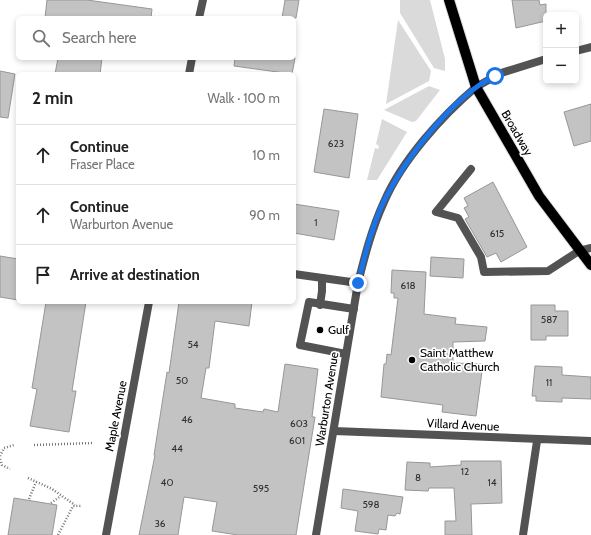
<!DOCTYPE html>
<meta charset="utf-8">
<style>
body{margin:0;font-family:Cabin,sans-serif;background:#f2f2f2;color:#222}
.controls{position:absolute;right:12px;top:12px;display:grid;overflow:hidden;border-radius:6px;box-shadow:0 2px 6px #0003}
.controls button{width:36px;height:36px;display:grid;place-items:center;padding:0;border:0;border-bottom:1px solid #e0e0e0;background:#fff;color:#222;font:20px sans-serif}
.stop{position:absolute;width:12px;height:12px;margin:-9px;border:3px solid #1a73e8;border-radius:50%;background:#fff}
.stop.end{background:#1a73e8;border-color:#fff;box-shadow:0 1px 4px #0008}
.list{margin:0;padding:0;list-style:none}
h2{display:flex;justify-content:space-between;align-items:center;height:52px;margin:0;padding:0 16px;font-size:17px}
h2 small{font-size:13px;font-weight:400;color:#767676}
.list li{display:grid;grid-template-columns:26px 1fr auto;gap:12px;align-items:center;box-sizing:border-box;height:60px;padding:0 16px;border-top:1px solid #e0e0e0}
.list b{display:block;font-size:15px;white-space:nowrap}
.list p{margin:0;font-size:13px;white-space:nowrap;color:#767676}
.list em{font-size:13px;font-style:normal;color:#767676}
.icon{flex:none;width:22px;height:22px;fill:none;stroke:currentColor;stroke-width:2;stroke-linecap:round;stroke-linejoin:round}
.map{position:relative;flex:none;width:591px;height:535px;overflow:hidden}
.search{position:absolute;background:#fff;box-shadow:0 2px 6px #0003;left:16px;top:16px;width:280px;height:44px;display:flex;align-items:center;gap:10px;box-sizing:border-box;padding:0 14px;border-radius:6px;color:#767676;font-size:15px}
.panel{position:absolute;background:#fff;box-shadow:0 2px 6px #0003;left:16px;top:72px;width:280px;height:232px;border-radius:6px}
.map>svg:first-child{display:block}
.green{fill:#dadada}
.building{fill:#c3c3c3;stroke:#979797}
.lines{fill:none;stroke-linecap:round;stroke-linejoin:round}
.primary-casing{stroke:#dbdbdb;stroke-width:12}
.path{stroke:#757575;stroke-width:2.5;stroke-dasharray:1 2;stroke-linecap:butt}
.service{stroke:#535353;stroke-width:8}
.minor{stroke:#535353;stroke-width:8}
.tertiary{stroke:#535353;stroke-width:8}
.primary{stroke:#000;stroke-width:10}
.route{stroke:#1a73e8;stroke-width:5}
.poi-dot{fill:#000;stroke:#fff;stroke-width:1.5}
.labels{text-anchor:middle;stroke-width:3.5;stroke-linejoin:round;paint-order:stroke}
.number-label{font-size:10px;fill:#313131}
.street-label{font-size:12px;fill:#000;stroke:#fff}
.poi-label{font-size:12px;fill:#000;stroke:#fff;text-anchor:start}
</style>
<div class="map">
<svg width="591" height="535" viewBox="0 0 591 535">
<rect width="100%" height="100%" fill="#fff"/>
<path class="green" d="M400 0H430L445 59V71L434 68 400 13Z
M398 20 431 71 429 81 386 104Z
M429 86 440 90 416 121 412 122 384 110Z
M382 119 407 132 377 180H367L375 148 378 149 379 146 376 144Z"/>
<path class="building" d="M47 0H87L152 9 151 18H45Z
M285 0H299L296 18H282Z
M512 0H539L540 5 546 4V21L516 28Z
M58 58H102L100 74H55Z
M235 58H295L292 74 234 66Z
M0 71 15 74 8 118 0 117Z
M591 104V141L574 146 564 112Z
M324 109 358 114 349 178 314 172Z
M493 182 527 247 501 262 496 253 487 257 465 219 469 217 464 208 468 206 464 198Z
M294 204 339 211 334 240 294 233Z
M0 256 18 259V300L0 297Z
M431 257 464 259 463 278 430 276Z
M392 270 426 272 424 314 456 318 455 324 487 327 485 341 453 342V363L483 364 476 416 442 412 443 405 381 397 384 364H386L387 354 391 355 398 298H394V293H391Z
M46 302H86L72 391H76L69 432 30 426 37 389 32 388Z
M179 302H252L249 326 215 321 209 368H206L201 398 235 404V408L263 412 264 409 278 412 285 364 318 369 312 417H315L296 535H238L212 531 217 502 184 497 178 535H139L155 455H154L167 372 169 373Z
M531 305H555V311H568V336H546V340H531Z
M535 366 562 367V375L591 377V399L562 398V402L536 401V396H532Z
M461 461H501L502 503 471 504 472 535H445V521H456L454 488H429L428 491 405 490 407 462 430 463V467L461 465Z
M343 489 403 497 400 514 397 513 395 516 388 515 386 530 379 529 378 534 355 531 358 511 341 508Z
M14 498 57 505 52 535H8Z"/>
<g class="lines">
<defs>
<path id="primary" d="M449 0 476 87 539 196 591 265"/>
</defs>
<use href="#primary" class="primary-casing"/>
<path class="path" d="M34 445 93 443
M0 456 4 448 14 445
M0 459 2 465 10 469
M28 478 52 489 75 505
M29 499 36 482
M51 503 61 496
M58 535 73 506H82"/>
<path class="service" d="M471 169 436 212 458 218 481 257 484 272 548 271 579 251
M320 305 322 291V278
M346 354 300 345 309 302 354 309"/>
<path class="minor" d="M199 18 203 0
M576 51 591 47
M189 74 192 58
M476 87 501 73 546 59
M579 251 591 248
M294 274 358 283
M334 431 591 441
M106 535 149 302
M523 535 537 441"/>
<path class="tertiary" d="M316 535 358 283C365 255 372 228 384 202 402 160 442 116 476 87"/>
<use href="#primary" class="primary"/>
</g>
<g class="lines">
<path class="route" d="M358 283C365 255 372 225 385 199 406 158 453 96 495 76"/>
</g>
<g class="poi-dot">
<circle cx="320" cy="330" r="4"/>
<circle cx="412" cy="360" r="4"/>
</g>
<g class="labels">
<g class="number-label">
<text x="336" y="147">623</text>
<text x="316" y="226">1</text>
<text x="497" y="237">615</text>
<text x="408" y="289">618</text>
<text x="549" y="323">587</text>
<text x="193" y="348">54</text>
<text x="182" y="384">50</text>
<text x="549" y="386">11</text>
<text x="187" y="423">46</text>
<text x="299" y="427">603</text>
<text x="297" y="444">601</text>
<text x="177" y="452">44</text>
<text x="465" y="475">12</text>
<text x="418" y="481">8</text>
<text x="167" y="486">40</text>
<text x="492" y="486">14</text>
<text x="261" y="492">595</text>
<text x="371" y="508">598</text>
<text x="160" y="527">36</text>
</g>
<g class="street-label">
<text transform="translate(517 133) rotate(60)" y="4">Broadway</text>
<text transform="translate(327 399) rotate(-81)" y="4">Warburton Avenue</text>
<text transform="translate(116 416) rotate(-79)" y="4">Maple Avenue</text>
<text transform="translate(463 425) rotate(3)" y="4">Villard Avenue</text>
</g>
<g class="poi-label">
<text x="328" y="334">Gulf</text>
<text x="420" y="357">Saint Matthew<tspan x="420" dy="14">Catholic Church</tspan></text>
</g>
</g>
</svg>
<div class="controls">
<button>+</button>
<button>−</button>
</div>
<div class="stop" style="left:495px;top:76px"></div>
<div class="stop end" style="left:358px;top:283px"></div>
<div class="search"><svg class="icon" aria-label="search" viewBox="0 0 24 24"><circle cx="10" cy="10" r="6"/><path d="M15 15l6 6"/></svg>Search here</div>
<section class="panel">
<h2>2 min<small>Walk · 100 m</small></h2>
<ul class="list">
<li><svg class="icon" aria-label="ahead" viewBox="0 0 24 24"><path d="M12 20V5M6 11l6-6 6 6"/></svg><div><b>Continue</b><p>Fraser Place</p></div><em>10 m</em></li>
<li><svg class="icon" aria-label="ahead" viewBox="0 0 24 24"><path d="M12 20V5M6 11l6-6 6 6"/></svg><div><b>Continue</b><p>Warburton Avenue</p></div><em>90 m</em></li>
<li><svg class="icon" aria-label="arrive" viewBox="0 0 24 24"><path d="M6 21V4h12l-3 4 3 4H6"/></svg><div><b>Arrive at destination</b></div></li>
</ul>
</section>
</div>
